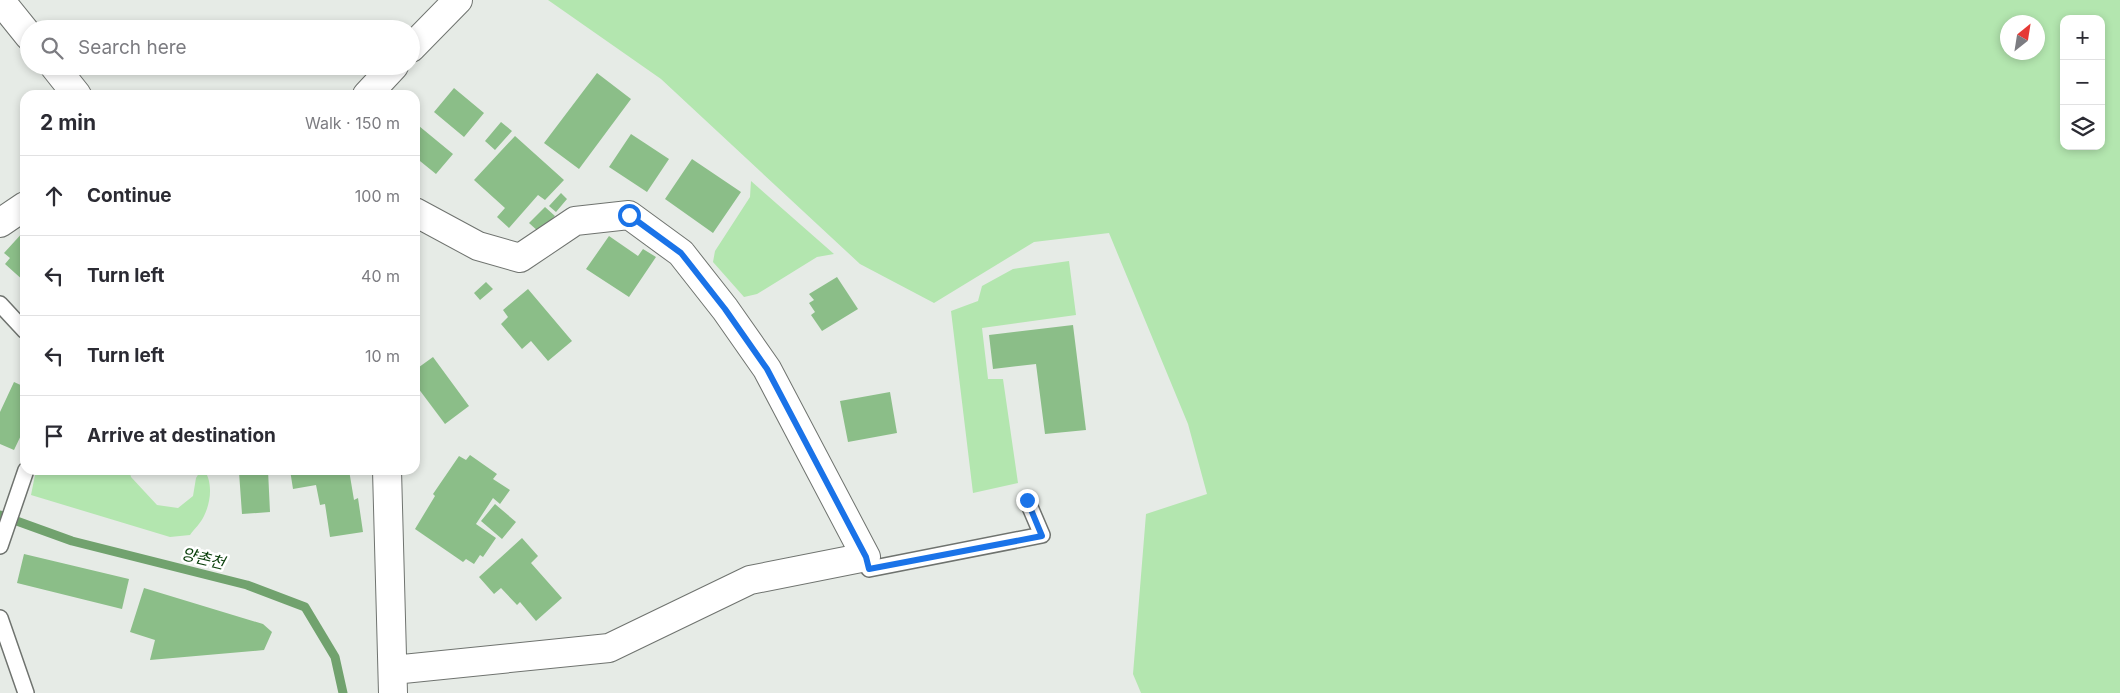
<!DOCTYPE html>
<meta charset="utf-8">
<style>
body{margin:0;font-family:Inter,"Noto Sans KR",sans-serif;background:#f7f7f7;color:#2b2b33}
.controls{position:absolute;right:15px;top:15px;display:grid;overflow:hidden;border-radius:10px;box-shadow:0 2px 8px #0003}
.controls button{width:45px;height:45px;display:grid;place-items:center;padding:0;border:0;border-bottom:1px solid #e1e1e2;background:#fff;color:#2b2b33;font:25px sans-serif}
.compass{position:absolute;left:2000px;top:15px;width:45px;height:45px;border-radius:50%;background:#fff;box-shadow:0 2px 8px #0003;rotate:30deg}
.stop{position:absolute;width:15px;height:15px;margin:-11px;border:4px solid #1a73e8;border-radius:50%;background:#fff}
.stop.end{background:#1a73e8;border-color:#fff;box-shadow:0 1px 5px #0008}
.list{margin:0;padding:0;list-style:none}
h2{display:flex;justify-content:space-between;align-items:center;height:65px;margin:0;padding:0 20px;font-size:21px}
h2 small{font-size:16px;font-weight:400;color:#7c7c81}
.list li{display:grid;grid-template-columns:32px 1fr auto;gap:15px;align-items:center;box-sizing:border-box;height:80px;padding:0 20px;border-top:1px solid #e1e1e2}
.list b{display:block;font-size:19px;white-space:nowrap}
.list em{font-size:16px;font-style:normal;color:#7c7c81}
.icon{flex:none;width:28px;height:28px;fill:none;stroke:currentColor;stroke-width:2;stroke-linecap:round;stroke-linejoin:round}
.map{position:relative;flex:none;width:2120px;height:693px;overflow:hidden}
.search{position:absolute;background:#fff;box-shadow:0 2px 8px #0003;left:20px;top:20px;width:400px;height:55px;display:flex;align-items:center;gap:12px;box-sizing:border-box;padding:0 18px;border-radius:28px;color:#7c7c81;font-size:19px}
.panel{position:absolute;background:#fff;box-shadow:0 2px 8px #0003;left:20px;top:90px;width:400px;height:385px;border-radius:15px}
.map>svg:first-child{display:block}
.green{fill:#b3e6af;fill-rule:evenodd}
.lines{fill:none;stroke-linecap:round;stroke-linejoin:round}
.stream{stroke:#71a26e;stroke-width:9}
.building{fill:#8bbe88}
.service-casing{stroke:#6f736f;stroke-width:18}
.minor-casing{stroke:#6f736f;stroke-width:30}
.service{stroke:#fff;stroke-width:15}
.minor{stroke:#fff;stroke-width:28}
.route{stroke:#1a73e8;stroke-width:6}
.labels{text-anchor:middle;stroke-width:5;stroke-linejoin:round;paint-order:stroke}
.water-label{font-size:16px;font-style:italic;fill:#083e09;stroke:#fff}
</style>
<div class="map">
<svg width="2120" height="693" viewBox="0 0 2120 693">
<rect width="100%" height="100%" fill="#e6ebe6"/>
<path class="green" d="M548 0H2120V693H1141L1133 674 1146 514 1207 494 1188 424 1109 233 1034 242 934 303 860 264 661 79ZM2064 19H2101V146H2064ZM2038 22V52H2008V22Z
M751 181 834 254 817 257 757 294 744 297 713 262 715 251 750 197Z
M1069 261 1076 315 982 328 988 379H1003L1018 483 973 493 951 311 978 301 982 286 1013 269Z
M36 470H129L131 477 157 505 178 508 193 496 196 478 201 470H204C213 482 211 502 204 516 201 523 194 529 190 535L170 537 31 495Z"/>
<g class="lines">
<path class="stream" d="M0 515 72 541 247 585 305 607 335 657 343 693"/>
</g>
<path class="building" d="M597 73 631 99 579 169 544 143Z
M454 88 484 113 464 137 434 112Z
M501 122 512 131 495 150 485 141Z
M419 126 453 154 436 174 415 157V131Z
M631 134 669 159 647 192 609 167Z
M515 136 564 180 545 200 538 195 509 228 497 217 505 208 474 180Z
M692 159 741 192 713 233 665 199Z
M561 193 567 199 556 212 549 206Z
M545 207 555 216 539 232 529 223Z
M25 230V282L5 264 10 258 4 253Z
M609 236 638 256 643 249 656 257 629 297 586 269Z
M837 277 858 309 822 331 811 315 815 312 809 303 814 300 809 294Z
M486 282 493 289 480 300 474 293Z
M528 289 572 341 548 361 531 341 522 349 501 324 508 317 503 310Z
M1073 325 1086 430 1045 434 1036 364 993 369 989 335Z
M433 357 469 406 445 424 415 384V370Z
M14 382 25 387V427L14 450 0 444V412Z
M890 392 897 433 848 442 840 401Z
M470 455 497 474 493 479 510 490 500 504 493 498 476 524 496 538 483 557 480 555 474 564 466 559 463 562 415 529 435 496 433 494 459 456 466 460Z
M268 470 270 512 242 514 239 472Z
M290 470H349L354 500 358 498 363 532 330 537 325 504 320 505 316 485 293 489Z
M495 504 516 522 502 539 481 521Z
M522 538 538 556 531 563 562 598 536 621 520 602 517 605 501 588 494 594 479 577Z
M24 554 129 579 122 609 17 583Z
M144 588 263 624 272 632 264 650 150 660 155 640 130 632Z"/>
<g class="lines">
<defs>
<path id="service" d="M0 304 25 331
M0 546 26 470
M866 557 869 569 1042 535 1027 500
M0 618 26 693"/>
<path id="minor" d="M0 0 29 36
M411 48 458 0
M54 66 77 95
M367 95 394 66
M0 223 25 206
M387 470 393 693
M393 670 609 648 750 580 866 557 767 369 725 309 681 253 629 215 575 221 520 258 478 246 415 212"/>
</defs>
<use href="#service" class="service-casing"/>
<use href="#minor" class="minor-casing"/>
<use href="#service" class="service"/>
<use href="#minor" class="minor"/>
</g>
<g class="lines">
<path class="route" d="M629 215 681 253 725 309 767 369 866 557 869 569 1042 536 1027 500"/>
</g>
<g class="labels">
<g class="water-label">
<text transform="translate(203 558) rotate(14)" y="6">양촌천</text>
</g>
</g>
</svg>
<div class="controls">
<button>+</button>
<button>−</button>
<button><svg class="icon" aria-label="layers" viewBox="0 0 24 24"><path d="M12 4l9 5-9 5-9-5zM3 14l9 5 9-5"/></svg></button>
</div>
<svg class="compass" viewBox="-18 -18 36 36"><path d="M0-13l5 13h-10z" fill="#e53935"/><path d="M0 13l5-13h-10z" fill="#7c7c81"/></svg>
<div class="stop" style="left:629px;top:215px"></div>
<div class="stop end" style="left:1027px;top:500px"></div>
<div class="search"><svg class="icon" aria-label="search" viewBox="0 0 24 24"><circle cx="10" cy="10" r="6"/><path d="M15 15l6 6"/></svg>Search here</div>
<section class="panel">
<h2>2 min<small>Walk · 150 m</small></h2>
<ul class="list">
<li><svg class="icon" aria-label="ahead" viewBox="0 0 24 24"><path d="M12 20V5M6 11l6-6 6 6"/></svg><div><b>Continue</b></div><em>100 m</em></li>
<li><svg class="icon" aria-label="left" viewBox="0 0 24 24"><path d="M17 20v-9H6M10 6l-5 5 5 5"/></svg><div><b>Turn left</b></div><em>40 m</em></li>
<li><svg class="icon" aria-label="left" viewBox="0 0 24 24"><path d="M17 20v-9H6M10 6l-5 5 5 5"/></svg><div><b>Turn left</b></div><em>10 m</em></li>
<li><svg class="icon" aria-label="arrive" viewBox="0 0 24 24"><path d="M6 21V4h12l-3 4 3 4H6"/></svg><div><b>Arrive at destination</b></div></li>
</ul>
</section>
</div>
